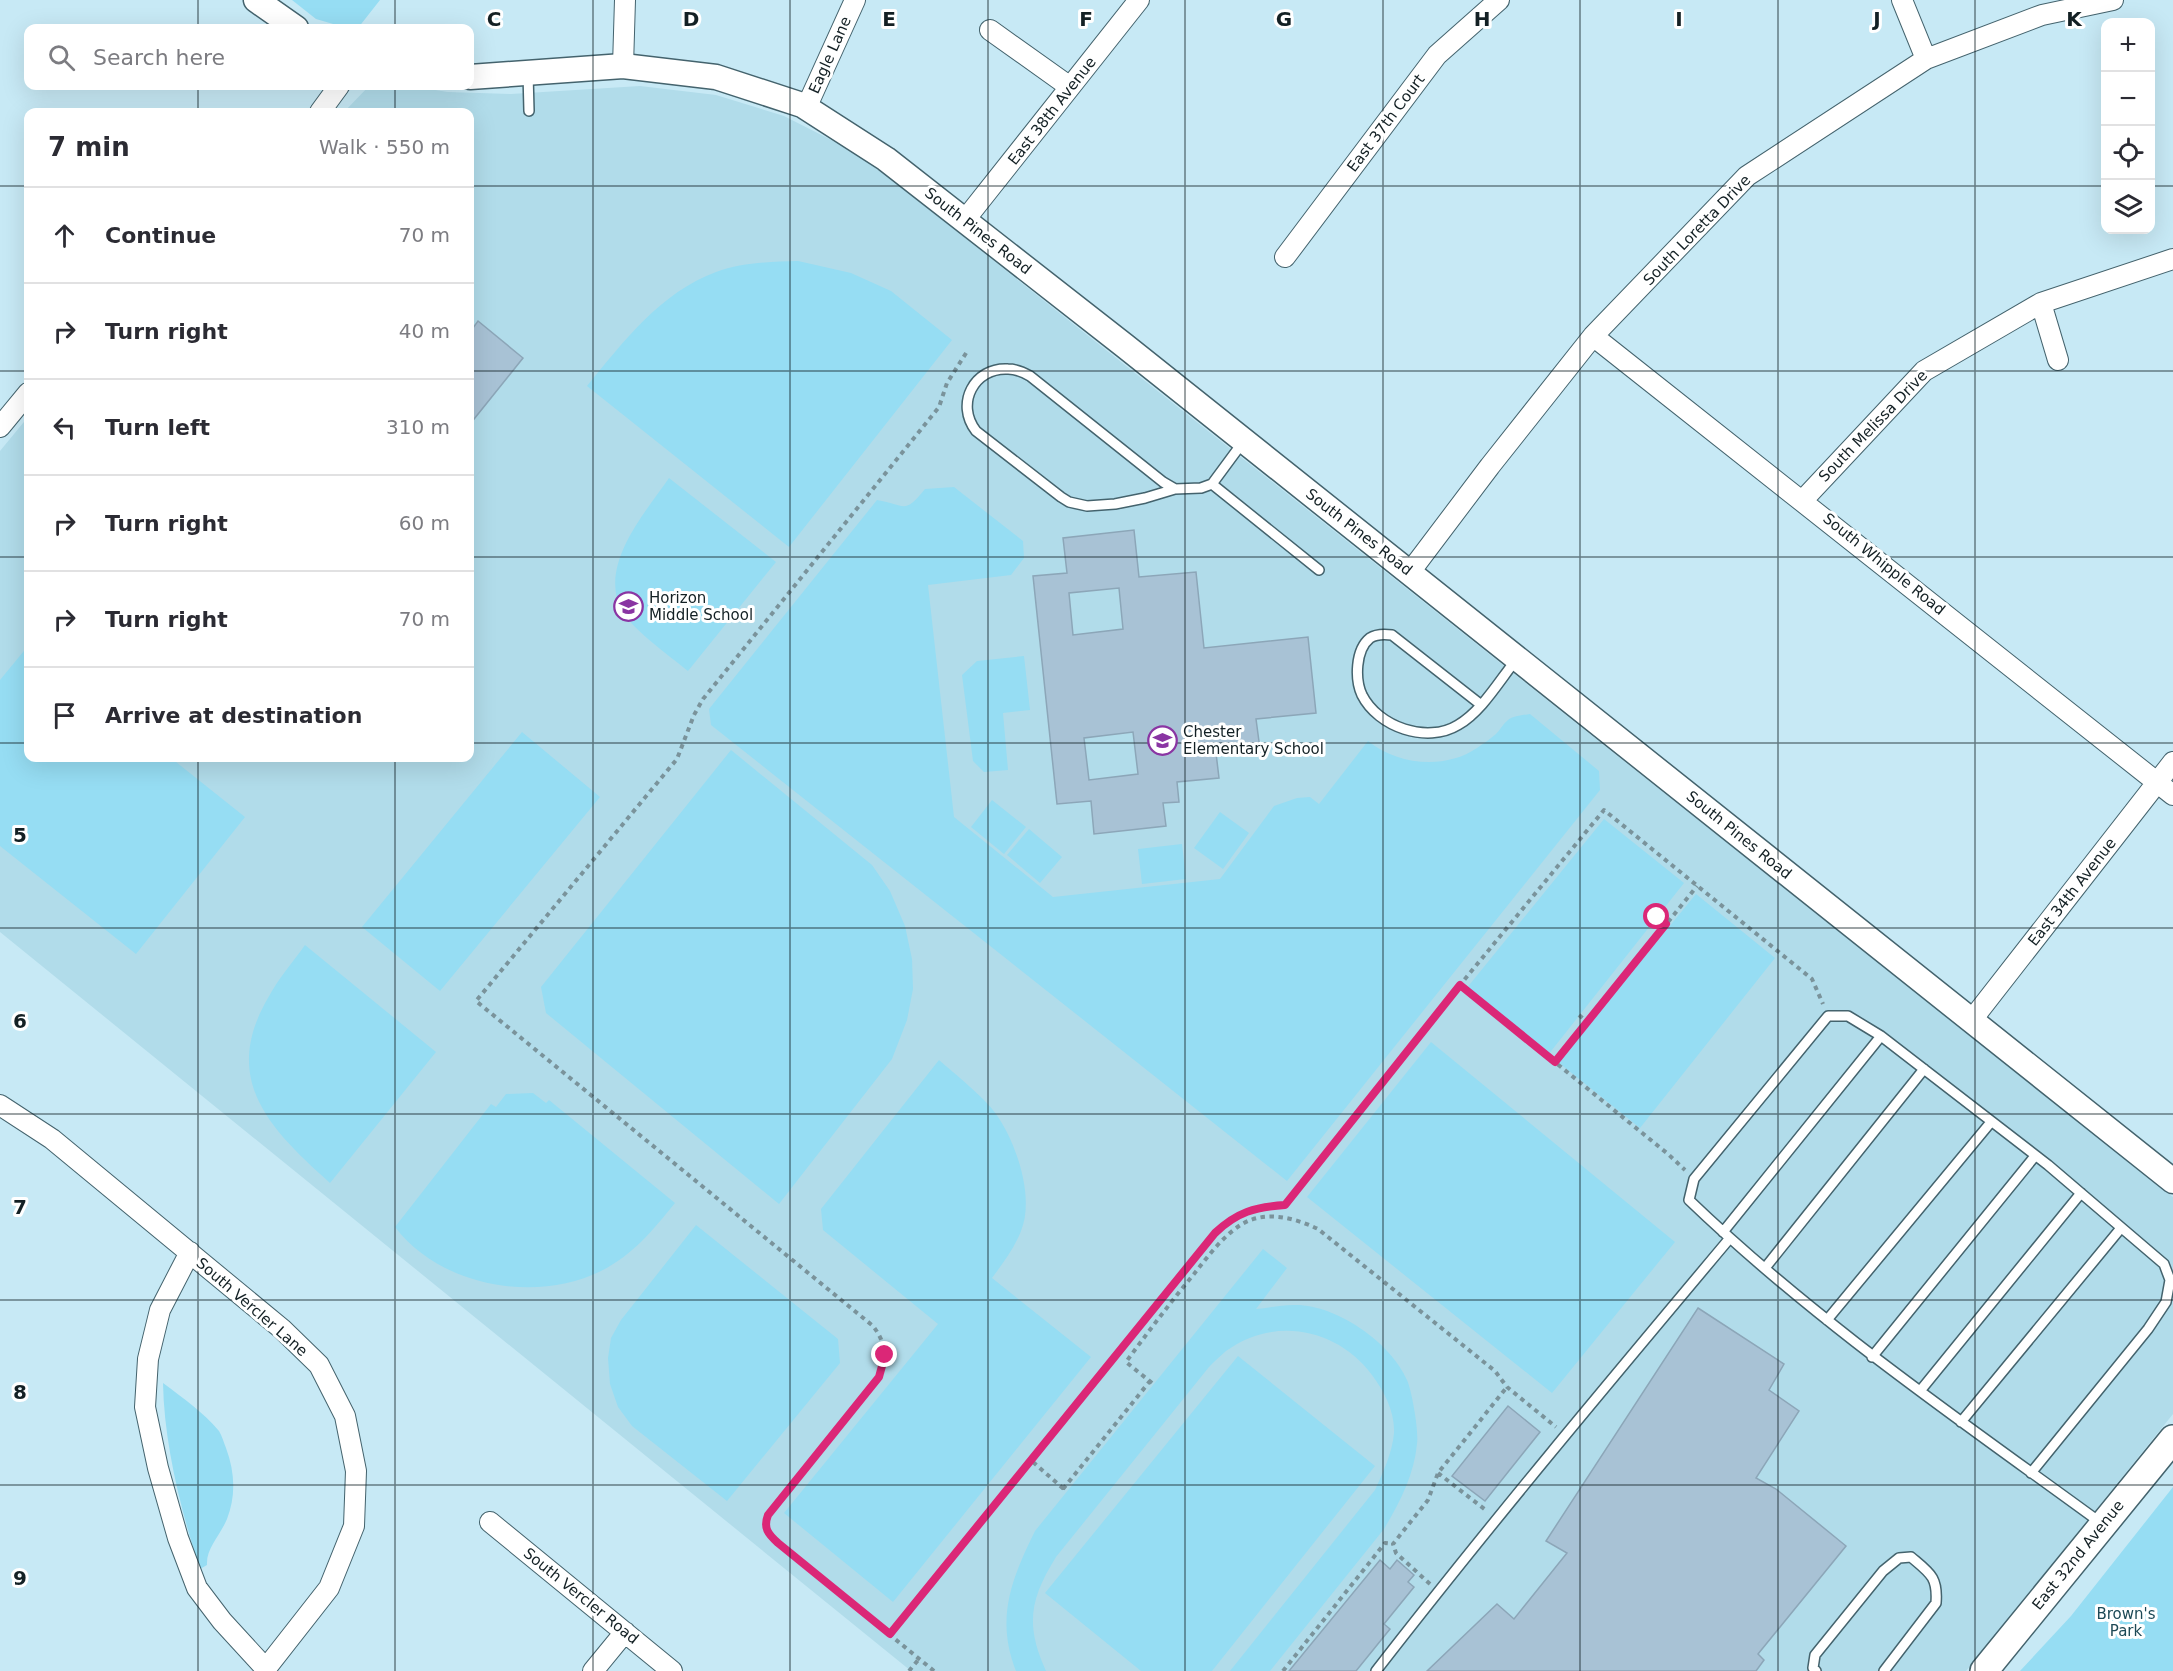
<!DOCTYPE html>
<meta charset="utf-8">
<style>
body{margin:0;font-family:"DejaVu Sans",sans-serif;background:#f2f2f3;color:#2b2b33}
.controls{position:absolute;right:18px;top:18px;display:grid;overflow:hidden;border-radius:12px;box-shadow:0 6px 24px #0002}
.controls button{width:54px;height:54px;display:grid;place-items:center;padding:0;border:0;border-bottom:2px solid #e1e1e2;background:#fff;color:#2b2b33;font:30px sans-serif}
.stop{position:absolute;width:18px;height:18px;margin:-14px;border:4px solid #db2777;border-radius:50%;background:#fff}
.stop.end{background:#db2777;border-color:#fff;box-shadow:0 2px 6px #0008}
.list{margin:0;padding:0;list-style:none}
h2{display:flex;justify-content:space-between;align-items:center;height:78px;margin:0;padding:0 24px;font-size:26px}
h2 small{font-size:20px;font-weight:400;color:#7c7c81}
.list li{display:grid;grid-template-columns:39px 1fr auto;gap:18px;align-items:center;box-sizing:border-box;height:96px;padding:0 24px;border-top:2px solid #e1e1e2}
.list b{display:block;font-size:22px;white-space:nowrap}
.list em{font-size:20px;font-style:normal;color:#7c7c81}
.icon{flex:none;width:33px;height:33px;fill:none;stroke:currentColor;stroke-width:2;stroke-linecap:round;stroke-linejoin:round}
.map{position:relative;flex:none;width:2173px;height:1671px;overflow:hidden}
.search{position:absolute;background:#fff;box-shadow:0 6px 24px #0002;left:24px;top:24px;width:450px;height:66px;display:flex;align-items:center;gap:15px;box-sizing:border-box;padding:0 21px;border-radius:12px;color:#7c7c81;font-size:22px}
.panel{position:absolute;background:#fff;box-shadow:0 6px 24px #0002;left:24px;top:108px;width:450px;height:654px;border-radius:12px}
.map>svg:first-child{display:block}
.built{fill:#b1dcea}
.green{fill:#96ddf3}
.building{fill:#a8c2d5;stroke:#8ca6b8;stroke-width:1.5;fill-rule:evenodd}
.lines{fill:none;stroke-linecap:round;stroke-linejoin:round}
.service-casing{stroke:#44636d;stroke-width:12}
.minor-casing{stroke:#44636d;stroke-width:22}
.tertiary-casing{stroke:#44636d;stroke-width:27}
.secondary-casing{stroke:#44636d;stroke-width:30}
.path{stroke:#7a939b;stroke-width:4;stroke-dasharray:4.5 4.5;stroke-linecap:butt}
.service{stroke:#fff;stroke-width:9}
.minor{stroke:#fff;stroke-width:20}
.tertiary{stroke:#fff;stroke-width:24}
.secondary{stroke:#fff;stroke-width:27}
.route{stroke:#db2777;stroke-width:8}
.grid{fill:none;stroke:#132024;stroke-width:1.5;stroke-opacity:0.55}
.labels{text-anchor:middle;stroke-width:6;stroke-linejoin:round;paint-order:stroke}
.street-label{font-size:15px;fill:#132024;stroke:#fff}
.poi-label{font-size:15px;fill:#132024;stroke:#fff;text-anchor:start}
.park-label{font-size:15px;fill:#1d4956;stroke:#fff}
.grid-label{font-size:20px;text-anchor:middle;font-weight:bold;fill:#132024;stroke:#fff;stroke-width:6;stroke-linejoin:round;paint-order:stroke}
</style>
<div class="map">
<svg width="2173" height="1671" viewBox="0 0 2173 1671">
<rect width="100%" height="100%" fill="#c7e9f5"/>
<path class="built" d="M369 86H410L448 92 511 94 640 86 716 95 784 116 851 150 892 180 2173 1197V1414L1966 1671H911L0 932V451L28 417V758H470V112H344Z"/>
<path class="green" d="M292 0H380L358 28H347L316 19Z
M798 261 851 273 891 291 952 340 789 547 587 386C624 341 660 293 716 272 742 262 771 262 798 261Z
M669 478 776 562 688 671C671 657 629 627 621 609 599 564 645 513 669 478Z
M954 487 1023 541 1024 558 1011 575 928 585 954 817 1053 897 1220 879 1274 806 1297 798 1310 797 1319 804 1368 741C1397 765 1445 770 1477 748 1483 744 1490 739 1496 734 1500 730 1503 724 1508 720 1513 716 1524 715 1530 714L1599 771 1600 790 1287 1181 711 725 709 709 877 500C906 505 904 515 925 489Z
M28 646V758H171L245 817 136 954 0 846V680Z
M1024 656 1030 710 1003 713 1008 770 984 772 973 761 962 675 977 661Z
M522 732 600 797 440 991 362 927Z
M731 750 872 865 890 891 905 926 912 959 913 989 907 1020 892 1059 779 1204 546 1013 541 987Z
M992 800 1026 827 1004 854 971 827Z
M1220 812 1249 833 1223 869 1194 848Z
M1604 819 1684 883 1548 1055 1466 989Z
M1029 829 1062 857 1040 883 1007 855Z
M1182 844 1186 879 1142 884 1138 849Z
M1696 894 1775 958 1640 1128 1558 1062Z
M305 945 436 1052 330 1183C271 1130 220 1080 268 998 278 979 293 962 305 945Z
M1431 1042 1675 1242 1552 1393 1307 1197Z
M939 1060C955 1074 984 1097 996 1114 1016 1142 1035 1197 1021 1231 1014 1249 1003 1263 992 1278L1091 1357 893 1602 784 1513 938 1324 823 1230 821 1209Z
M533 1093 546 1103 549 1100 675 1203C653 1230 633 1255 601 1271 535 1304 440 1286 395 1227L491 1104 496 1107 506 1094Z
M696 1225 838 1339 840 1363 727 1501 632 1426 618 1407 610 1384 608 1358 611 1338 621 1320Z
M1263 1249 1287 1268 1256 1309C1268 1308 1281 1305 1293 1305 1334 1303 1391 1342 1407 1380 1412 1391 1419 1432 1417 1444 1414 1475 1400 1502 1384 1529L1270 1671H1230L1375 1490C1383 1472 1392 1454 1394 1433 1395 1412 1384 1391 1372 1375 1337 1328 1274 1316 1226 1351 1220 1356 1214 1362 1209 1367L1056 1557C1030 1599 1025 1625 1046 1671H1016C995 1618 1012 1578 1035 1531Z
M1238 1356 1375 1466 1212 1671H1141L1045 1593Z
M163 1383C183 1398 203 1412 219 1431 222 1436 224 1443 226 1448 235 1472 236 1496 227 1519 220 1536 206 1548 207 1565L200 1569C181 1511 164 1444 163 1383Z
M2173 1487V1671H2020L2071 1616Z"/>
<path class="building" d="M478 321 523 358 470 424V332Z
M1134 530 1139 577 1196 572 1204 648 1308 637 1316 713 1256 719 1260 749 1216 753 1219 778 1177 782 1179 802 1163 803 1166 826 1094 834 1091 801 1057 804 1033 576 1067 573 1063 538ZM1119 588 1123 629 1073 635 1069 593ZM1133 732 1138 774 1089 780 1084 738Z
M1698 1308 1784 1364 1769 1390 1799 1411 1756 1478 1776 1489 1846 1546 1758 1654 1764 1660 1756 1671H1427L1497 1604 1514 1619 1567 1553 1546 1541Z
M1508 1406 1540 1432 1485 1501 1452 1476Z
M1380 1560 1390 1569 1397 1560 1414 1575 1408 1582 1414 1587 1384 1624 1390 1629 1356 1671H1289Z"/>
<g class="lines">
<defs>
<path id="service" d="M528 73 529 111
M1212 484 1319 570
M1175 489 1163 482 1030 376C1023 372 1017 369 1008 369 974 367 955 404 976 431L1061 497 1069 502 1087 506 1115 504 1145 498 1175 489 1201 488 1212 484 1243 442
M1480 704 1392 635C1384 634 1376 634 1370 638 1355 650 1355 680 1362 695 1378 727 1427 744 1458 725 1482 711 1499 681 1516 660
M1723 1232 1881 1036
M1765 1268 1924 1069
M1827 1320 1991 1122
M1872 1357 2035 1156
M1920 1391 2081 1193
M1961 1422 2121 1228
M2031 1473 2148 1329 2166 1302 2170 1280 2164 1264 2048 1165 1881 1036 1848 1016H1828L1694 1179 1689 1200C1815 1321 1960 1420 2101 1523
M1376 1671C1490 1524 1610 1381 1730 1238
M1816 1671 1813 1668 1815 1655 1883 1571 1899 1558 1911 1557C1930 1573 1938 1577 1936 1603L1884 1671"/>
<path id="minor" d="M1902 0 1926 59
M990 30 1070 87
M623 66 625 0
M802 105 807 106 855 0
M320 112 339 86
M964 221 1139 0
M1285 257 1437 55 1499 0
M2041 303 2058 360
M1593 336 2173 795
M0 427 28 393
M1803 500 1924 371 2041 303 2173 259
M1410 572 1490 466 1593 336 1747 176 1926 59 2042 15 2113 0
M1971 1021 2173 762
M0 1105 52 1139 282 1329 319 1365 345 1416 356 1471 354 1526 329 1588 264 1671
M190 1252 160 1310 148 1359 145 1407 158 1468 178 1538 197 1588 222 1621 266 1669
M490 1522 672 1671
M593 1671 625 1632"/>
<path id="tertiary" d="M256 0 296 28
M470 77 623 66 716 77 802 105 886 159 1125 346 2173 1181"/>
<path id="secondary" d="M1984 1671 2173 1439"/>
</defs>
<use href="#service" class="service-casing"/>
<use href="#minor" class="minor-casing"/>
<use href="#tertiary" class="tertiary-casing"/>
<use href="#secondary" class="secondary-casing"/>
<path class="path" d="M1657 917 1669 927
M1460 985 1668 1154 1685 1170
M1579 1015 1589 1024
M1555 1062 1697 886
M1152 1383 1126 1362C1148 1332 1170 1303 1194 1274 1208 1256 1223 1236 1242 1224 1266 1210 1295 1218 1318 1229L1495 1371 1507 1387 1556 1427
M1033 1462 1066 1491
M1438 1473 1487 1511
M1063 1489 1150 1381
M1430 1584 1396 1553 1393 1544 1428 1500 1438 1473 1507 1387
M890 1634 1215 1232C1237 1212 1255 1207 1285 1205L1460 985 1604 810 1812 979 1823 1004
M909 1671 919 1659
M934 1671 778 1543C768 1534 762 1528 768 1515L879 1377C887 1356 886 1343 873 1326L476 1001 677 759 694 715 703 699 939 407 947 383 968 350
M1283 1671 1385 1543 1393 1544"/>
<use href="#service" class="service"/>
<use href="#minor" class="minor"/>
<use href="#tertiary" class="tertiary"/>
<use href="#secondary" class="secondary"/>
</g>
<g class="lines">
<path class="route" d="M885 1355 879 1377 768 1515C763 1528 768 1534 778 1543L890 1634 1215 1233C1237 1212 1255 1207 1285 1205L1460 985 1555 1062 1666 924 1657 917"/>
</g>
<path class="grid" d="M198 0V28M395 0V28M593 0V1671M790 0V1671M988 0V1671M1185 0V1671M1383 0V1671M1580 0V1671M1778 0V1671M1975 0V1671M198 86V112M395 86V112M0 186H28M470 186H2106M2150 186H2173M0 371H28M470 371H2173M0 557H28M470 557H2173M0 743H28M470 743H2173M198 758V1671M395 758V1671M0 928H2173M0 1114H2173M0 1300H2173M0 1485H2173"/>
<defs>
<symbol id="school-ring" viewBox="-11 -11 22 22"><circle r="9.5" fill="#fff" stroke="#8a35a3" stroke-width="1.5"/><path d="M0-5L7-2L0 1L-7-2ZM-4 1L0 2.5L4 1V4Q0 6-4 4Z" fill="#8a35a3"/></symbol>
</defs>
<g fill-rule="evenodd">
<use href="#school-ring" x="612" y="590" width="33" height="33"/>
<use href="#school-ring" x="1146" y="724" width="33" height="33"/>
</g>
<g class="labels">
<g class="street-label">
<text transform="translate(830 55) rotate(-66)" y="5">Eagle Lane</text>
<text transform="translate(1052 111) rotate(-52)" y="5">East 38th Avenue</text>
<text transform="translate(1386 123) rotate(-53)" y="5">East 37th Court</text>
<text transform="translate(1697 230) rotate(-46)" y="5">South Loretta Drive</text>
<text transform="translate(978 231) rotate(38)" y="5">South Pines Road</text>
<text transform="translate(1873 426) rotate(-46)" y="5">South Melissa Drive</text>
<text transform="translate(1359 532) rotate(38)" y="5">South Pines Road</text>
<text transform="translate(1884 564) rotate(39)" y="5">South Whipple Road</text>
<text transform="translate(1739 835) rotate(39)" y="5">South Pines Road</text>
<text transform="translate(2072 892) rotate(-52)" y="5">East 34th Avenue</text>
<text transform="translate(252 1307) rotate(41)" y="5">South Vercler Lane</text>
<text transform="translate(2078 1555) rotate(-51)" y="5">East 32nd Avenue</text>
<text transform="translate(581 1596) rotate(39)" y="5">South Vercler Road</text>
</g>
<g class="poi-label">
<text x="649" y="603">Horizon<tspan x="649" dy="17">Middle School</tspan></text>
<text x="1183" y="737">Chester<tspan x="1183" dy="17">Elementary School</tspan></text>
</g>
<g class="park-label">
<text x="2126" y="1619">Brown's<tspan x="2126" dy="17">Park</tspan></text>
</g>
</g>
<g class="grid-label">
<text x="494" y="26">C</text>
<text x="691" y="26">D</text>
<text x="889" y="26">E</text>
<text x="1086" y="26">F</text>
<text x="1284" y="26">G</text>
<text x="1482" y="26">H</text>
<text x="1679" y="26">I</text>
<text x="1877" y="26">J</text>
<text x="2074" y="26">K</text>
<text x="20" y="842">5</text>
<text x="20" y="1028">6</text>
<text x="20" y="1214">7</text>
<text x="20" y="1399">8</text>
<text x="20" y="1585">9</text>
</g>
</svg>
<div class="controls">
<button>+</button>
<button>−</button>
<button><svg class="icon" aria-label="locate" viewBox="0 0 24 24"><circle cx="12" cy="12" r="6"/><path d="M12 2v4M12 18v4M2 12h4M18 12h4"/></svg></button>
<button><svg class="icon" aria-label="layers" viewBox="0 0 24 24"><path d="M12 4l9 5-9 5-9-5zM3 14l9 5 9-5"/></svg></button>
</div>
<div class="stop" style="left:1657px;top:917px"></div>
<div class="stop end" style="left:885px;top:1355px"></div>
<div class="search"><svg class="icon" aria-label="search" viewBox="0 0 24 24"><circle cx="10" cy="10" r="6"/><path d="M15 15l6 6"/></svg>Search here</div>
<section class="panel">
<h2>7 min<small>Walk · 550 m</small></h2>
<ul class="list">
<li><svg class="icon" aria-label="ahead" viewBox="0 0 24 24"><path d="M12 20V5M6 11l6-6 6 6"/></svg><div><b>Continue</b></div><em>70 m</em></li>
<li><svg class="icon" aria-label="right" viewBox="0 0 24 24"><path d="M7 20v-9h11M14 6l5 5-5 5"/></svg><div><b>Turn right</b></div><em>40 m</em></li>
<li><svg class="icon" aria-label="left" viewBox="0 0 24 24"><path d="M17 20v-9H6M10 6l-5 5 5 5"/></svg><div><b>Turn left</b></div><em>310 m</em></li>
<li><svg class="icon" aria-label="right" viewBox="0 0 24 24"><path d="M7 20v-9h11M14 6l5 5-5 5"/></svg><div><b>Turn right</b></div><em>60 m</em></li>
<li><svg class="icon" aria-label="right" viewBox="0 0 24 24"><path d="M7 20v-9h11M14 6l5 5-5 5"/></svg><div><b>Turn right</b></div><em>70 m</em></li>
<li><svg class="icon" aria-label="arrive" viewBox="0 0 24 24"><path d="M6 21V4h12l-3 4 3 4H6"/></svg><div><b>Arrive at destination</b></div></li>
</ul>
</section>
</div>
